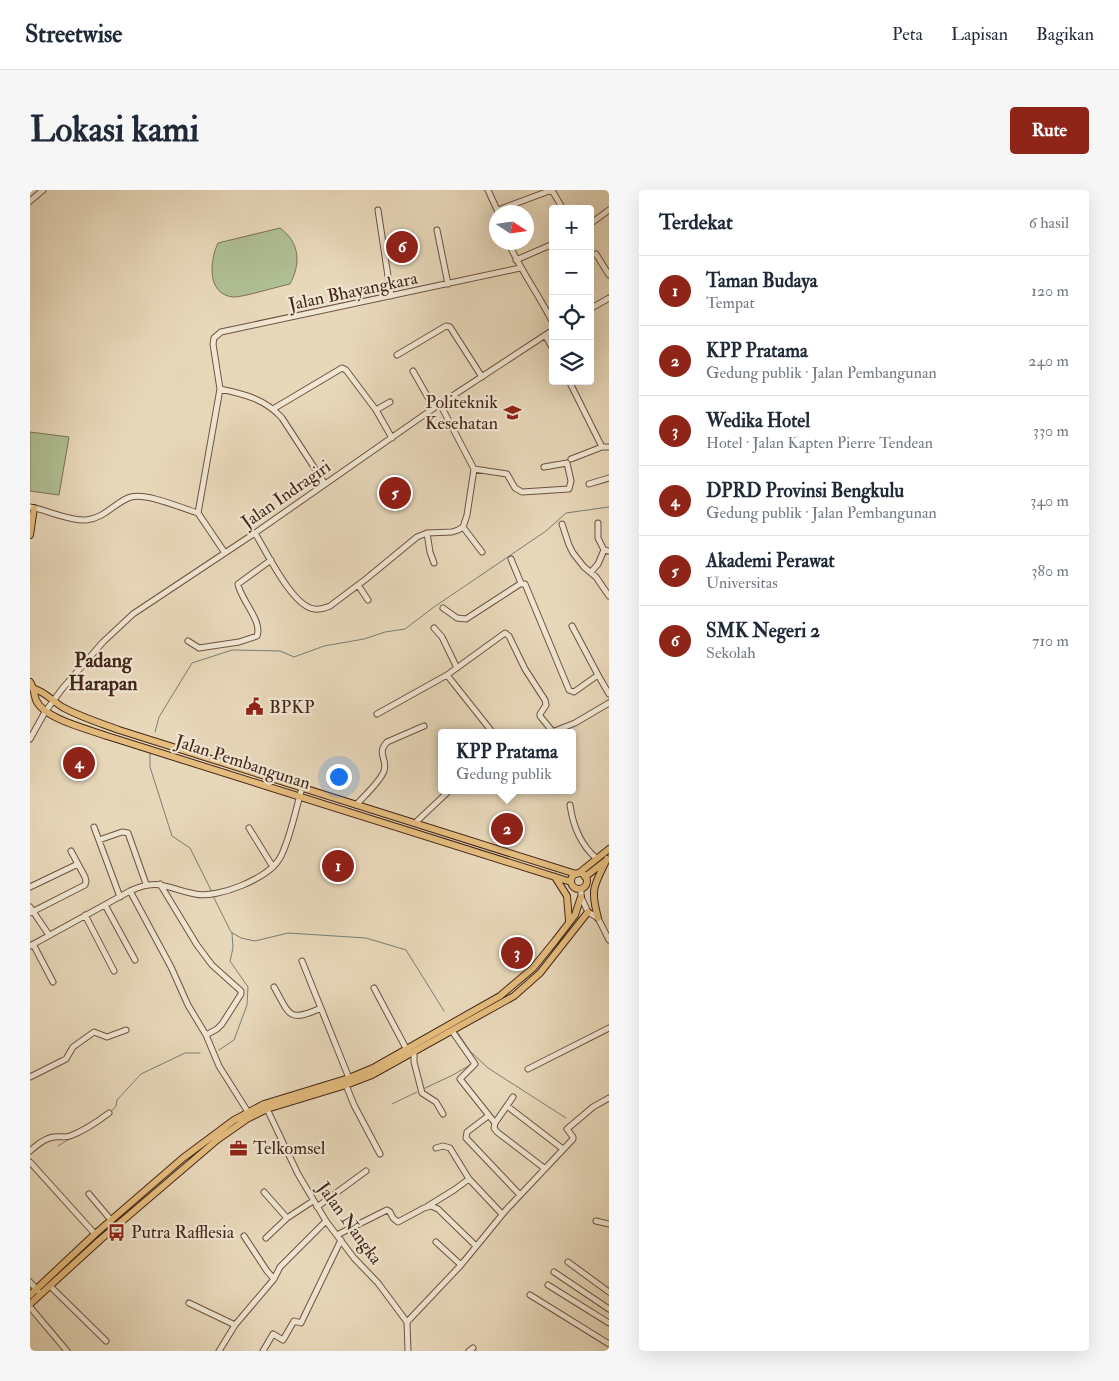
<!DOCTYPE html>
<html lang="id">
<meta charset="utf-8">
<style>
body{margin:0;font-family:"IM FELL Double Pica",serif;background:#f6f6f7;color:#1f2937}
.controls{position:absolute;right:15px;top:15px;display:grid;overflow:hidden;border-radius:5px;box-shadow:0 5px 20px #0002}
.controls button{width:45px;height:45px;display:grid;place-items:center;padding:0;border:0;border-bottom:1px solid #e0e1e3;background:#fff;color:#1f2937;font:25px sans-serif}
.compass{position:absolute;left:459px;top:15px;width:45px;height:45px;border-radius:50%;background:#fff;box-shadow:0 5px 20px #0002;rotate:102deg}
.you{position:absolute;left:308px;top:586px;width:18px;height:18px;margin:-12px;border:4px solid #fff;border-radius:50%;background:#1a73e8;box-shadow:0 0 0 8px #1a73e833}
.badge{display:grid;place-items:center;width:32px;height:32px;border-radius:50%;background:#8f2418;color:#fff;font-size:16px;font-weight:700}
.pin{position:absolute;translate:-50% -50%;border:2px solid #fff;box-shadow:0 1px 5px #0006}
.popup{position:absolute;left:408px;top:539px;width:138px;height:65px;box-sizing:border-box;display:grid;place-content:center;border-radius:5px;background:#fff;filter:drop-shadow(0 1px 4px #0005);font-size:16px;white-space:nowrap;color:#747a83}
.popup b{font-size:19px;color:#1f2937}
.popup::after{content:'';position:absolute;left:50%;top:100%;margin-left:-10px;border:10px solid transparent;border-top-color:#fff}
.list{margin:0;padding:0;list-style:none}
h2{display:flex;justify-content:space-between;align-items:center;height:65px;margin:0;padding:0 20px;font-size:21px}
h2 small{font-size:16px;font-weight:400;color:#747a83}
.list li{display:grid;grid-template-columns:32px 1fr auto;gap:15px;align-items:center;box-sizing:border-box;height:70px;padding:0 20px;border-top:1px solid #e0e1e3}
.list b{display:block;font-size:19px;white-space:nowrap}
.list p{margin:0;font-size:16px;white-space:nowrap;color:#747a83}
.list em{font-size:16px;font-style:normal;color:#747a83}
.icon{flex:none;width:28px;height:28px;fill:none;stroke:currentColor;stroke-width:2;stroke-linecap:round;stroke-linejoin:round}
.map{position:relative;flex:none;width:579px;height:1161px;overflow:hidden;border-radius:5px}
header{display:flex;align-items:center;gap:30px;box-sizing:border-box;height:70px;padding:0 25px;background:#fff;border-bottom:1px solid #e0e1e3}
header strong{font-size:24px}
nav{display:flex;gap:28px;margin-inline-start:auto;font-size:18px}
.intro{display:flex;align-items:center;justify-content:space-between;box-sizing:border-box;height:120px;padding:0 30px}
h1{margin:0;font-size:35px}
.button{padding:12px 22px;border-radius:5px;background:#8f2418;color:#fff;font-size:18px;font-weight:700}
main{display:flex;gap:30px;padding:0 30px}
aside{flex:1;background:#fff;border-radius:5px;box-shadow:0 5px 20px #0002}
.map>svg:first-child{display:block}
.green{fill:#b0c094;stroke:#7a7256}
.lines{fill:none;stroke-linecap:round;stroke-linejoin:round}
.stream{stroke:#767e76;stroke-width:1}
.minor-casing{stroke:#6d5241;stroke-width:7}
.major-casing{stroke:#442519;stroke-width:8}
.minor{stroke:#f0e6d2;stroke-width:5}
.major{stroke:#e4bc7d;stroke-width:6}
.labels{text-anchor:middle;stroke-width:4.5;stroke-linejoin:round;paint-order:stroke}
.street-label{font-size:18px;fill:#442519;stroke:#f0e6d2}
.poi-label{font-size:18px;fill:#442519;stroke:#f0e6d2;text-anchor:start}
.quarter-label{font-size:20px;font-weight:bold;fill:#442519;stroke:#f0e6d2}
</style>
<header>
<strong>Streetwise</strong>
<nav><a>Peta</a><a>Lapisan</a><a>Bagikan</a></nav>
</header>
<div class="intro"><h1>Lokasi kami</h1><a class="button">Rute</a></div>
<main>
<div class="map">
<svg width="579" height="1161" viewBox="0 0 579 1161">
<rect width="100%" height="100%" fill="#e8d8ba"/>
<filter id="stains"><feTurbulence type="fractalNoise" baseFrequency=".004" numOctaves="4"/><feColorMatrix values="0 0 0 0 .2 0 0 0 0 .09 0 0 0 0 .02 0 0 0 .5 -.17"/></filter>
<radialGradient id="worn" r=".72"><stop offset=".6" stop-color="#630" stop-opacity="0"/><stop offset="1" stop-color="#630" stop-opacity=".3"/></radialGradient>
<path class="green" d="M250 38C270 53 271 73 260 94 250 96 210 108 203 107 176 104 180 70 188 53Z
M0 242 39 247 29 305 0 301Z"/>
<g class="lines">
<path class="stream" d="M125 542 129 527 162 473 202 460 250 461 264 467 294 456 334 449 355 442 375 439 404 417 516 341 536 323 579 317
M120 562V577L142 646 160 658 182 702
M183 706 201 742 211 748 225 751 258 743 336 748 376 760 414 821
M426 840 440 861 458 878 536 928
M189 860 204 850 217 815 218 797 200 771 203 758 202 743
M393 899 423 885 440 875
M362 914 387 902
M80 923 86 916 87 910 111 884 155 863H170
M28 956 41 948"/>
<defs>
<path id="minor" d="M458 0 468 22
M0 11 13 0
M348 20 361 106
M468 20 519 1 523 2 533 19
M560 34 579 20
M407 40 418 94
M478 52C491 81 509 105 523 133
M566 64 579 85
M486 70 523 54
M560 119 579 108
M515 145 523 159
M367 165 416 136 420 137 452 187
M383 181 404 218
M539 191 572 257H579
M190 199C214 204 235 209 252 228L295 294
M243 219 312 178 316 180 346 220 362 248
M346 220 360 212
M541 269 572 257
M444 279 477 284 485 298 492 302 539 299 541 291 537 273 514 277
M559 294 579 288
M0 317C17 320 39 331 56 330 76 328 86 311 101 307 118 303 151 318 168 323
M568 333V348L574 360 579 361
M532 334 539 355 543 363 554 377 566 387 579 406
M433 337 452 362
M225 343C236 361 263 418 285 419 291 420 295 418 300 416L336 389 387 347 397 343 422 342 428 340 433 337 437 325 444 279 410 214
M397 343 400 362 404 373
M195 363 168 323 190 199 183 154 184 148 191 142 490 78
M481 369 491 393
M561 382 568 374 574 360
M328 395 338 410
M413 418 427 428 436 429 490 394H495L539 500 544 502 568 485 579 504
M542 436 568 485
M404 438 412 447 427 478
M158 451 169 458 209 452 227 446C233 431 210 409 208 394L241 370
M417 485 463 543
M347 524 417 485 475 443 479 446 495 479 515 510 516 515 510 524V526L523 542
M522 542 545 533 579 513
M0 549 15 522 32 499 73 452 103 424 225 343 404 218 523 140
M326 615C334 606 350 592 354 581 358 569 346 564 357 552L394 536
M540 615C543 636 551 655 566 668
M385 633 420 600
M64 637 90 707
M219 638 243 677
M69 650 92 642 98 643 116 694
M130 694 167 755 182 775 211 801V804L192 834 187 839 176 845
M0 697 48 674
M551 699V707L558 722 568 728 579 750
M100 701 141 777 158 815 176 845 189 876 218 922
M75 715 105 770
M0 717 19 745
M0 723 55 695 56 691 55 687 41 661
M55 725 84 781
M3 754 23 792
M0 756 100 701C129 687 137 699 165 704 188 709 239 688 250 668 260 650 266 618 272 598
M272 771 319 888
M244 797C260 825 258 833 291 818
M344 798 378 862
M422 841 445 874 430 889 465 933
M384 862V872L392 903 406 912 413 924
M498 879 579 838
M0 887 36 869 43 857 64 842 77 847 96 840
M316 895 324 915 350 964
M483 907 465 933 464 938 467 942 514 978
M477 916 533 959
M237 919 268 984 296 1031 324 1068 348 1093 377 1132 378 1161
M458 926 437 942 436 948 490 1005
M406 958 413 956 420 958 439 989 472 1024
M0 961C7 955 15 948 24 947 30 946 35 948 40 946 54 941 67 932 79 923
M0 972 65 1044
M234 1002 257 1028
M59 1004 81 1030
M398 1016 424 1000 439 989
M287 1017 336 981
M566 1031 579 1034
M307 1045 357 1020 360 1022 363 1028 368 1032 394 1018 401 1016 408 1019 446 1056
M214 1046 237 1081 244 1089
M236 1048 257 1028 283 1011
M406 1052 431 1075
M538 1072 579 1102
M524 1082 579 1119
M0 1092 8 1101
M518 1095 579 1133
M20 1096 76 1151
M500 1105 579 1154
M159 1113 205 1135
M0 1117 37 1161
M377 1132 431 1075 476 1020 543 949V947L537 939 563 917 579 908
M189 1161 205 1135 244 1089 250 1077 296 1031
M233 1161 243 1144 253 1150 264 1131 271 1133 311 1050
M439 1161 443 1158"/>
<path id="major" d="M0 345 4 318
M0 492C4 498 4 504 6 510 14 529 58 539 77 546L541 692
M5 499C17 503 23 512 34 518 51 527 70 533 89 540L546 684
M549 683 579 659
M541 691a8 8 0 1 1 16 0a8 8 0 1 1-16 0Z
M525 687 537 706 539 731
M555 687 574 672
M568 728C560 698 564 696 577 669
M0 1105 65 1044 153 968 204 930 234 914 319 888 343 878 470 806 503 778 525 751 545 725 551 707
M0 1114 70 1050 187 950 217 929 237 919 316 895 342 885 484 806 510 783 558 722"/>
</defs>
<use href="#minor" class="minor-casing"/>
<use href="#major" class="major-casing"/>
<use href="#minor" class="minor"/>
<use href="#major" class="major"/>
</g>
<defs>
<symbol id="university-bare" viewBox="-9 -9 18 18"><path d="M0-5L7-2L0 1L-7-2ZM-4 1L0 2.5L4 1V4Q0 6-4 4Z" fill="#8f2418" stroke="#f0e6d2" stroke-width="2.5" paint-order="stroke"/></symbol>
<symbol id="civic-bare" viewBox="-9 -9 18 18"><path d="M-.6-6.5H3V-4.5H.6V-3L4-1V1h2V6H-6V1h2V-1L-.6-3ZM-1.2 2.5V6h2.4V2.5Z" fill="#8f2418" stroke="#f0e6d2" stroke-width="2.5" paint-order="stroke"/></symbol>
<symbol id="office-bare" viewBox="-9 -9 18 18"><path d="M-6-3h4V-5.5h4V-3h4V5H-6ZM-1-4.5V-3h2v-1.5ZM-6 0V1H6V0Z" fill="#8f2418" stroke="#f0e6d2" stroke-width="2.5" paint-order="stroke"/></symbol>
<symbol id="bus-bare" viewBox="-9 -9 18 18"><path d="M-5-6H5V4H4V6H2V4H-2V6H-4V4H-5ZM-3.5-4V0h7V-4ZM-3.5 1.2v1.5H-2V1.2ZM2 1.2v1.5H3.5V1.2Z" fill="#8f2418" stroke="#f0e6d2" stroke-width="2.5" paint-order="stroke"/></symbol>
</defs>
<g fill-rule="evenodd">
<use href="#university-bare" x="470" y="210" width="25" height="25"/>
<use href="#civic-bare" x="212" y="504" width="25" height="25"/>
<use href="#office-bare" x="196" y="946" width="25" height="25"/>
<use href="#bus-bare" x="74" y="1030" width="25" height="25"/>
</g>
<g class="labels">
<g class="street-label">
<text transform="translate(323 101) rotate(-12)" y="6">Jalan Bhayangkara</text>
<text transform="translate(256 304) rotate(-35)" y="6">Jalan Indragiri</text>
<text transform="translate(213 572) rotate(18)" y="6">Jalan Pembangunan</text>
<text transform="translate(320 1033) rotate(54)" y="6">Jalan Nangka</text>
</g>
<g class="poi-label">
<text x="468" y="218" text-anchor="end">Politeknik<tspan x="468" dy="21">Kesehatan</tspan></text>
<text x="239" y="523">BPKP</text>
<text x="223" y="964">Telkomsel</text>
<text x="101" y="1048">Putra Rafflesia</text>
</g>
<g class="quarter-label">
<text x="73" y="477">Padang<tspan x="73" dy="23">Harapan</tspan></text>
</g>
</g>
<rect width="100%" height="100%" filter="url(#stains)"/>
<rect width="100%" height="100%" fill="url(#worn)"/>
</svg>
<div class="controls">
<button>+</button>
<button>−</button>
<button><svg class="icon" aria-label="locate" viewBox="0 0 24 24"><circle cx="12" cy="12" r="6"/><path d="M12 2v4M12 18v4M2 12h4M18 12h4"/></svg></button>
<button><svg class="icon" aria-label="layers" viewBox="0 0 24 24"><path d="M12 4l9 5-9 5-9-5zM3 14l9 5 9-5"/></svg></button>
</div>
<svg class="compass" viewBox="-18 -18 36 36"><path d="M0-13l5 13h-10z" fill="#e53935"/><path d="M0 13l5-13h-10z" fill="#747a83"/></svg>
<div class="you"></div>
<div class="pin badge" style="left:308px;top:676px">1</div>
<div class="pin badge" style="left:477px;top:639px">2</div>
<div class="popup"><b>KPP Pratama</b>Gedung publik</div>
<div class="pin badge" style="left:487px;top:763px">3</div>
<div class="pin badge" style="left:49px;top:573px">4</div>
<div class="pin badge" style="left:365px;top:303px">5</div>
<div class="pin badge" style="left:372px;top:57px">6</div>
</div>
<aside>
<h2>Terdekat<small>6 hasil</small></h2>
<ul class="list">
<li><span class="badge">1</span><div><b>Taman Budaya</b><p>Tempat</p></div><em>120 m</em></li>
<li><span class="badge">2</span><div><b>KPP Pratama</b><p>Gedung publik · Jalan Pembangunan</p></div><em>240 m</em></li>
<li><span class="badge">3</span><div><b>Wedika Hotel</b><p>Hotel · Jalan Kapten Pierre Tendean</p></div><em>330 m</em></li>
<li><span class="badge">4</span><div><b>DPRD Provinsi Bengkulu</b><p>Gedung publik · Jalan Pembangunan</p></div><em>340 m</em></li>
<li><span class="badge">5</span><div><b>Akademi Perawat</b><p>Universitas</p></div><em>380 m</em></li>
<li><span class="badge">6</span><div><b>SMK Negeri 2</b><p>Sekolah</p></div><em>710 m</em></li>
</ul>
</aside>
</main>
